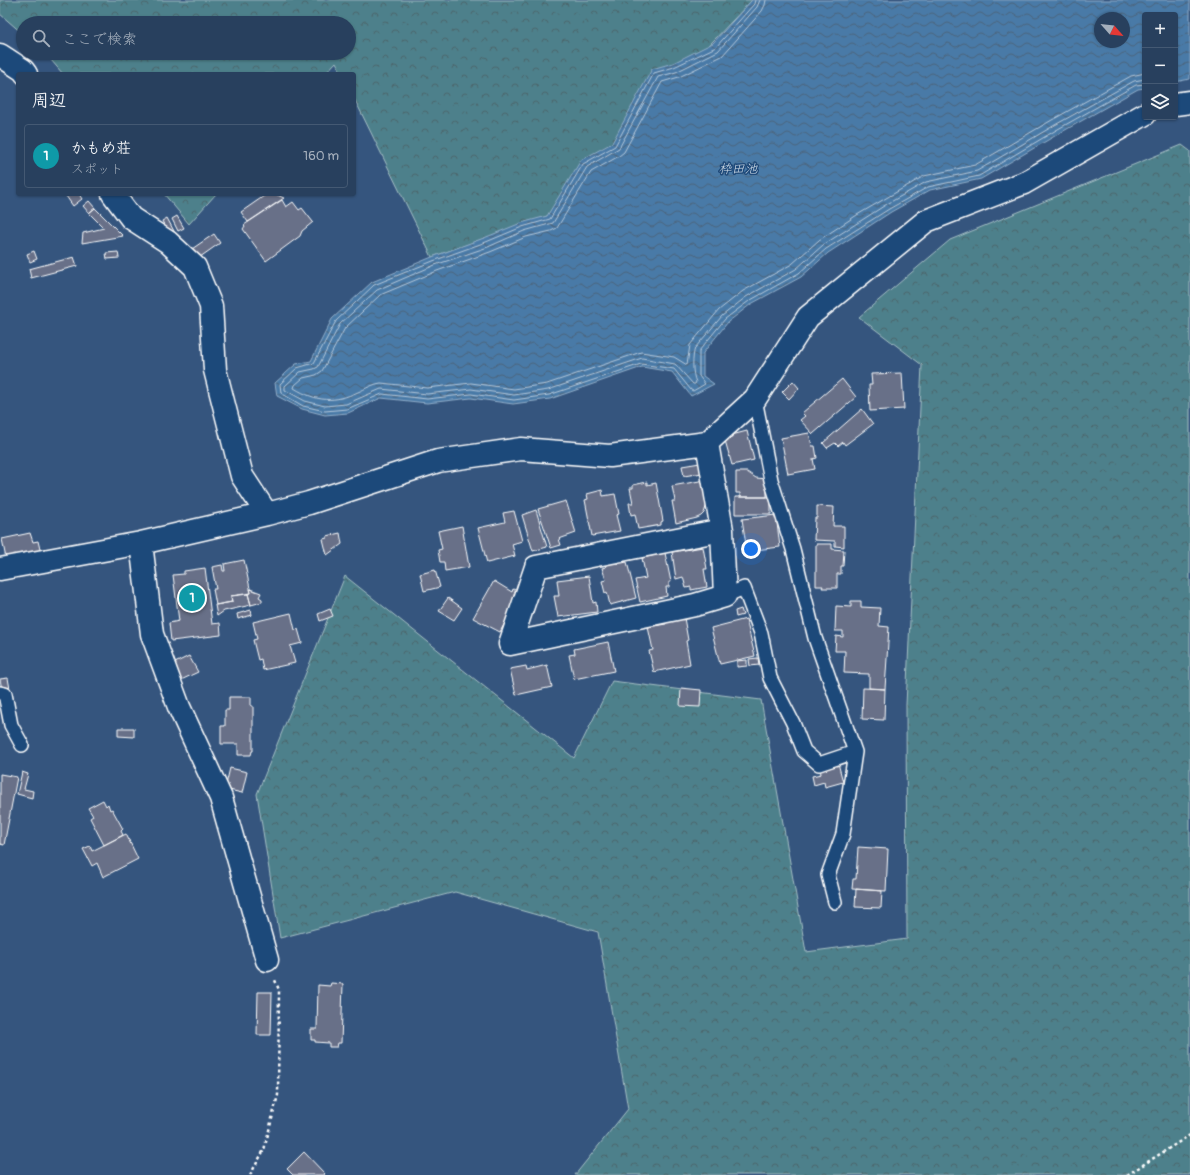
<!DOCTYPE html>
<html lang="ja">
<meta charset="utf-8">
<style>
body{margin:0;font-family:Pangolin,"Klee One",sans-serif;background:#344b67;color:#f1f3f6}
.controls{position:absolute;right:12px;top:12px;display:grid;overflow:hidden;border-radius:4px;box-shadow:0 1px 3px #0004}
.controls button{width:36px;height:36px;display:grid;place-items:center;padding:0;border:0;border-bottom:1px solid #445973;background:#28405e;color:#f1f3f6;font:20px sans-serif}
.compass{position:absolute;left:1094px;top:12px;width:36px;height:36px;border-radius:50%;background:#28405e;box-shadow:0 1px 3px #0004;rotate:117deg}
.you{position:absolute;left:751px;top:549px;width:14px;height:14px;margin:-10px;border:3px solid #fff;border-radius:50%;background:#1a73e8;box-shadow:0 0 0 6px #1a73e833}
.badge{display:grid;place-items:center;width:26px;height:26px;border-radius:50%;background:#8abfa5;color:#fff;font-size:13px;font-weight:700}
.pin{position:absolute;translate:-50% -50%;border:2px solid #fff;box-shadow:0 1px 4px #0006}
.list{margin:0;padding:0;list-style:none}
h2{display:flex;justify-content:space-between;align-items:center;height:52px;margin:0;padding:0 16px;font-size:17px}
h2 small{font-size:13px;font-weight:400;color:#a5afbc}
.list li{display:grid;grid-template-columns:26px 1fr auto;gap:12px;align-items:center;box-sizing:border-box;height:64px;margin:0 8px 8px;padding:0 8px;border:1px solid #445973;border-radius:4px}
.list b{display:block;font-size:15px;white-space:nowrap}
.list p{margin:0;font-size:13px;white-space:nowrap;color:#a5afbc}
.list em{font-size:13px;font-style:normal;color:#a5afbc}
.icon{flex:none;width:22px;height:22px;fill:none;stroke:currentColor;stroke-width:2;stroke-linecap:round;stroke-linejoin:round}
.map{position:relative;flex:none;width:1190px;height:1175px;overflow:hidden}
.search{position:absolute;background:#28405e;box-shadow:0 1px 3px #0004;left:16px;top:16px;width:340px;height:44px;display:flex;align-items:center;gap:10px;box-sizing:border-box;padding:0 14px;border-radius:22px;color:#a5afbc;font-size:15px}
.panel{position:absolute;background:#28405e;box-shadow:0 1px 3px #0004;left:16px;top:72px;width:340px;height:124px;border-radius:4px}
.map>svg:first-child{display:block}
.forest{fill:url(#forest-crowns);stroke:#a6c0c5}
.water{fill:url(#water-waves);stroke:#92afca;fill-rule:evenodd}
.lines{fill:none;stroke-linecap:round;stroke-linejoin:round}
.shore{stroke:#b7cadc;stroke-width:1}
.building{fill:#676f88;stroke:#fff}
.service-casing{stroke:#fff;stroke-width:16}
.minor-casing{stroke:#fff;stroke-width:25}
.path{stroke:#fff;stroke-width:2.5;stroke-dasharray:3 3;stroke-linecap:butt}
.service{stroke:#1f4a7a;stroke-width:13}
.minor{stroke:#1f4a7a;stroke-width:22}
.labels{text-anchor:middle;stroke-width:3;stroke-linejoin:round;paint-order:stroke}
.water-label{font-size:13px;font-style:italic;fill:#d2dee9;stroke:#1f4a7a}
</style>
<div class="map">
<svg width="1190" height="1175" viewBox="0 0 1190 1175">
<defs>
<pattern id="forest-crowns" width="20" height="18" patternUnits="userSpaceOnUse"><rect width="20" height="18" fill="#4d808b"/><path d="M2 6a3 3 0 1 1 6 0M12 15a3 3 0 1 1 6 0" fill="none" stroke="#4c666c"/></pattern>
<pattern id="water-waves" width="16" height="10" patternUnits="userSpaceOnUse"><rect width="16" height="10" fill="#4a7aa7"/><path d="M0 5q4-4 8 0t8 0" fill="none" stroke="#4b637a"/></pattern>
</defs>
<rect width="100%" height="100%" fill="#35557e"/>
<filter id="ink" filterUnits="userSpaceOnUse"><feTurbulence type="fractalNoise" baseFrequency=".025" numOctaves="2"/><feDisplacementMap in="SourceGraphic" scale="8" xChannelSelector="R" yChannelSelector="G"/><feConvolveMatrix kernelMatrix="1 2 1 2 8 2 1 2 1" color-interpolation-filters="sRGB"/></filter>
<g filter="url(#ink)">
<path class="forest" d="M0 0H752L547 216 432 257 354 98V74H342L336 62 325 74H63L45 53H349V23H23V34L0 14Z
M1182 145 1190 151V1175H575L628 1109 598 932 455 892 280 938 257 794 345 576 574 758 612 681 761 700 806 952 907 939 906 705 922 365 859 317 950 240Z
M164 194H216L189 224Z"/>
<path class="water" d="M752 0H1190V79L1175 82V15H1145V88L1138 89 1060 133 981 179 930 190 891 212 828 253 801 277 751 304 728 322 703 353V376L714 384 691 396 672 372 642 367 550 399 513 404 471 398 427 403 381 398 348 413 325 415 302 409 277 396 275 383 296 364 311 361 332 319 372 282 432 257 484 238 521 223 547 216 581 160 612 143 652 69 673 63 713 43ZM1100 18H1124V42H1100Z"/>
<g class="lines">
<path class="shore" d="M755 0 754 4 716 47 674 67 654 73 615 146 583 164 550 219 522 227 486 242 433 261 374 285 336 321 314 363 297 368 280 384 281 393 303 406 325 411 347 409 382 394 427 399 471 394 514 400 549 395 641 364 674 369 691 390 693 391 705 384 699 376V351L725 319 749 301 799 273 826 249 889 209 928 187 979 176 1058 129 1136 85 1145 84
M760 0 757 7 718 51 676 72 658 77 619 148 587 167 553 223 524 231 488 247 435 265 377 290 340 324 318 367 314 369 300 372 285 386V390L305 401 325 406 346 404 381 389 427 394 471 389 514 395 548 390 642 358 675 364 693 384H695L696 382C692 374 692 357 695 348L722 316 746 297 796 269 823 245 887 204 926 182 977 171 1055 125 1134 81 1145 79
M766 0 765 5 762 11 722 56 679 77 662 82 624 152 619 156 591 172 557 228 551 231 526 237 490 252 437 271 380 295 345 328 322 371 316 375 303 378 295 385 294 388C317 402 334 403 358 392 365 389 373 384 381 383L427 388 471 383 514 389 547 384 641 352 674 357 687 365 690 345 719 310 743 291 792 264 819 240 857 215 924 176 975 165 1052 120 1131 76 1145 73"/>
</g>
<path class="building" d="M68 194H79L82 199 73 206 66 196Z
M267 194H275L284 198 248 222 241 212Z
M282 200 286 207 293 202 299 210 302 208 313 222 302 231 300 236 266 261 243 229 245 226 244 225Z
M89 201 95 208 89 213 83 206Z
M95 208 123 236 82 243 83 233 104 228 89 213Z
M177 216 184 228 178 231 172 219Z
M167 218 175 233 170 236 162 221Z
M214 234 220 243 193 262 186 253Z
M34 251 37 259 30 262 27 254Z
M118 252 119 258 107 259 106 253Z
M74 257 77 266 31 278 29 269Z
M902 373 904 409 870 411 869 385H872L871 374Z
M842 379 856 397 813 434 800 420 805 416 802 413Z
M793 381 799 388 789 399 782 392Z
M862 409 873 424 845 445 843 442 838 446 835 443 827 448 823 443Z
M747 431 754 460 732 465 724 437Z
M809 433 812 446H815L817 458 813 459 815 469 788 474 781 438Z
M700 463 702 473 684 476 682 466Z
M736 472H747L756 478 767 479V497H740V493H736Z
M705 480 707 504 704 513 701 516 697 518 676 523 672 501H675L672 486Z
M647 482V485L656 483 663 521 661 522V525L638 529 635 514 631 515 629 503H633L630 488H633V485Z
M602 490 603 496 615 494 619 514 616 515 620 531 592 536 585 500 588 499 587 494Z
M735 497H771V514H735Z
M566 501 576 533 559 539 561 545 551 548 538 509Z
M817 506 834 507 833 526H844V547L835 546V541L814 540 815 518H817Z
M536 510 547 547 533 551 522 515Z
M514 511 522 541 512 544 515 556 487 563 478 528 505 522 503 513Z
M776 515 780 547 747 551 742 519Z
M462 526 469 567 445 571 444 562H440L438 550 442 549 438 531Z
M30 533 33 542 38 541 45 570 7 563 2 539Z
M340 533 342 544 327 555 323 539 327 538V536Z
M816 544H832V549L844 550 843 566H841V574H837V588H822L823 586H816Z
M703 547 707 569H704L707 587 691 590V587L686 588 683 577 676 579 672 552Z
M665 553 671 582H669V587H666L667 596 640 602 635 580 646 578 642 558Z
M244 560 251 593 231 596 232 602 216 605 213 589H216L212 567 222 565 223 571H225L224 564Z
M617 562V564L627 562 636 598 610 605 607 592 605 593 602 581 606 580 602 568 606 567 605 565Z
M205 568 212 624 220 623 221 635 171 641 169 623 179 621 173 575 184 574V571Z
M435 570 440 587 424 591 420 574Z
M589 576 593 603 596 602 597 612 558 617 554 596H559L557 580Z
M494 581 512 592 513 589 521 593 500 632 473 618Z
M250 589 261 593 259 597 262 599V602L251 605 248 594 251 593Z
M248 594 251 605 224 611 217 616 215 605 232 602 231 596Z
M448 598 462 608 454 620 439 611Z
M851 601H861V607L880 608 879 626 889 627 885 689 869 688V674L844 673 845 651H835L836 636 843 637V631H835L836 606 851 607Z
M330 609 333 616 320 621 318 614Z
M741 609 743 615 736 617 735 611Z
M251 610 252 615 238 619 237 614Z
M291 613 295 630 298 629 302 643 290 646 295 663 263 670 261 659 258 660 253 640 257 639 253 622Z
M684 618 688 640 686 641 690 664 654 672 649 651 653 650 648 627 666 624V621Z
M746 619 755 656 720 664 711 628Z
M608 642 614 671 574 679 569 655 575 654 574 649Z
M189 656 198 672 181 680 173 664Z
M758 658 759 665 750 666 749 659Z
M747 660V666L737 667V661Z
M547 665 552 687 516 695 510 669 526 666 527 670Z
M8 678 10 689 2 691 0 679Z
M681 688 701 690 700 707 680 706Z
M863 688 885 689 884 720 862 719Z
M229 697H251V706H253V751H252L251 755H238V744H221V726H225V710H229Z
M118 728H134V737L118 736Z
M838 763 843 782 825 787 824 782 814 785 812 776 821 774 820 768Z
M230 768 247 772 242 793 225 789Z
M22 772 28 774 24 789 33 791 32 798 17 794Z
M0 774 17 777 4 845 0 844Z
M103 800 106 806 108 804 110 810 112 809 123 829 121 831 123 835 104 845 90 818 93 816 88 808Z
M126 834 138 859 103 877 97 863 92 866 83 849 90 846 92 851Z
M858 847 888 849 886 891 852 889 853 879H856Z
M856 889 882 891 881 908 855 907Z
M331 983 343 984 341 1043H338L337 1047H329V1043L315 1042V1040H311V1029H317L318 985 330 986Z
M258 992H272L271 1035H257Z
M304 1152 325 1174 324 1175H293L287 1169Z"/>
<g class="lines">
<defs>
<path id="service" d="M755 399 771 480 793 549 815 638 855 752 843 834 828 875 835 902
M725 596 744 588 761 633 770 678 793 723 804 751 819 764 855 752
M0 693 5 694 11 725 22 745"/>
<path id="minor" d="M0 55 23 70 26 74
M1175 104 1190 102
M113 194 131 218 168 242 195 267 211 306 215 370 242 476 267 514
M707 443 722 530 725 596 695 605 510 644 536 567 722 530
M141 543 152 634 179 707 221 798 267 960
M0 569 141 543 267 514 309 503 438 461 521 449 610 456 707 443 755 399 808 317 926 221 1024 183 1145 114"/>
</defs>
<use href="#service" class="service-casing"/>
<use href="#minor" class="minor-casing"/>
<path class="path" d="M250 1175 264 1150 278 1095 279 990 275 980
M1127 1175 1190 1135"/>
<use href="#service" class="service"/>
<use href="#minor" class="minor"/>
</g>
</g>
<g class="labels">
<g class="water-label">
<text x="738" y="173">枠田池</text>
</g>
</g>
</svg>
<div class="controls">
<button>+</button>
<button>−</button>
<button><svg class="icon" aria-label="layers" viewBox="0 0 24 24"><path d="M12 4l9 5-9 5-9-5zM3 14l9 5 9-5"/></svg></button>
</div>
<svg class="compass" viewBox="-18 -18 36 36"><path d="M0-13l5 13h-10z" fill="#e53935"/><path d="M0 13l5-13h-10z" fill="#a5afbc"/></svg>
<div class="you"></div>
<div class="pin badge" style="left:192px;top:598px;background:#0f9aa8">1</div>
<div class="search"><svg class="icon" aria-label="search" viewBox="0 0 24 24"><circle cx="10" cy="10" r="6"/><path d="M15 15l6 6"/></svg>ここで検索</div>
<section class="panel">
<h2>周辺<small></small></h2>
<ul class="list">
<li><span class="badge" style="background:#0f9aa8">1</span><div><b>かもめ荘</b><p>スポット</p></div><em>160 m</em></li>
</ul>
</section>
</div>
